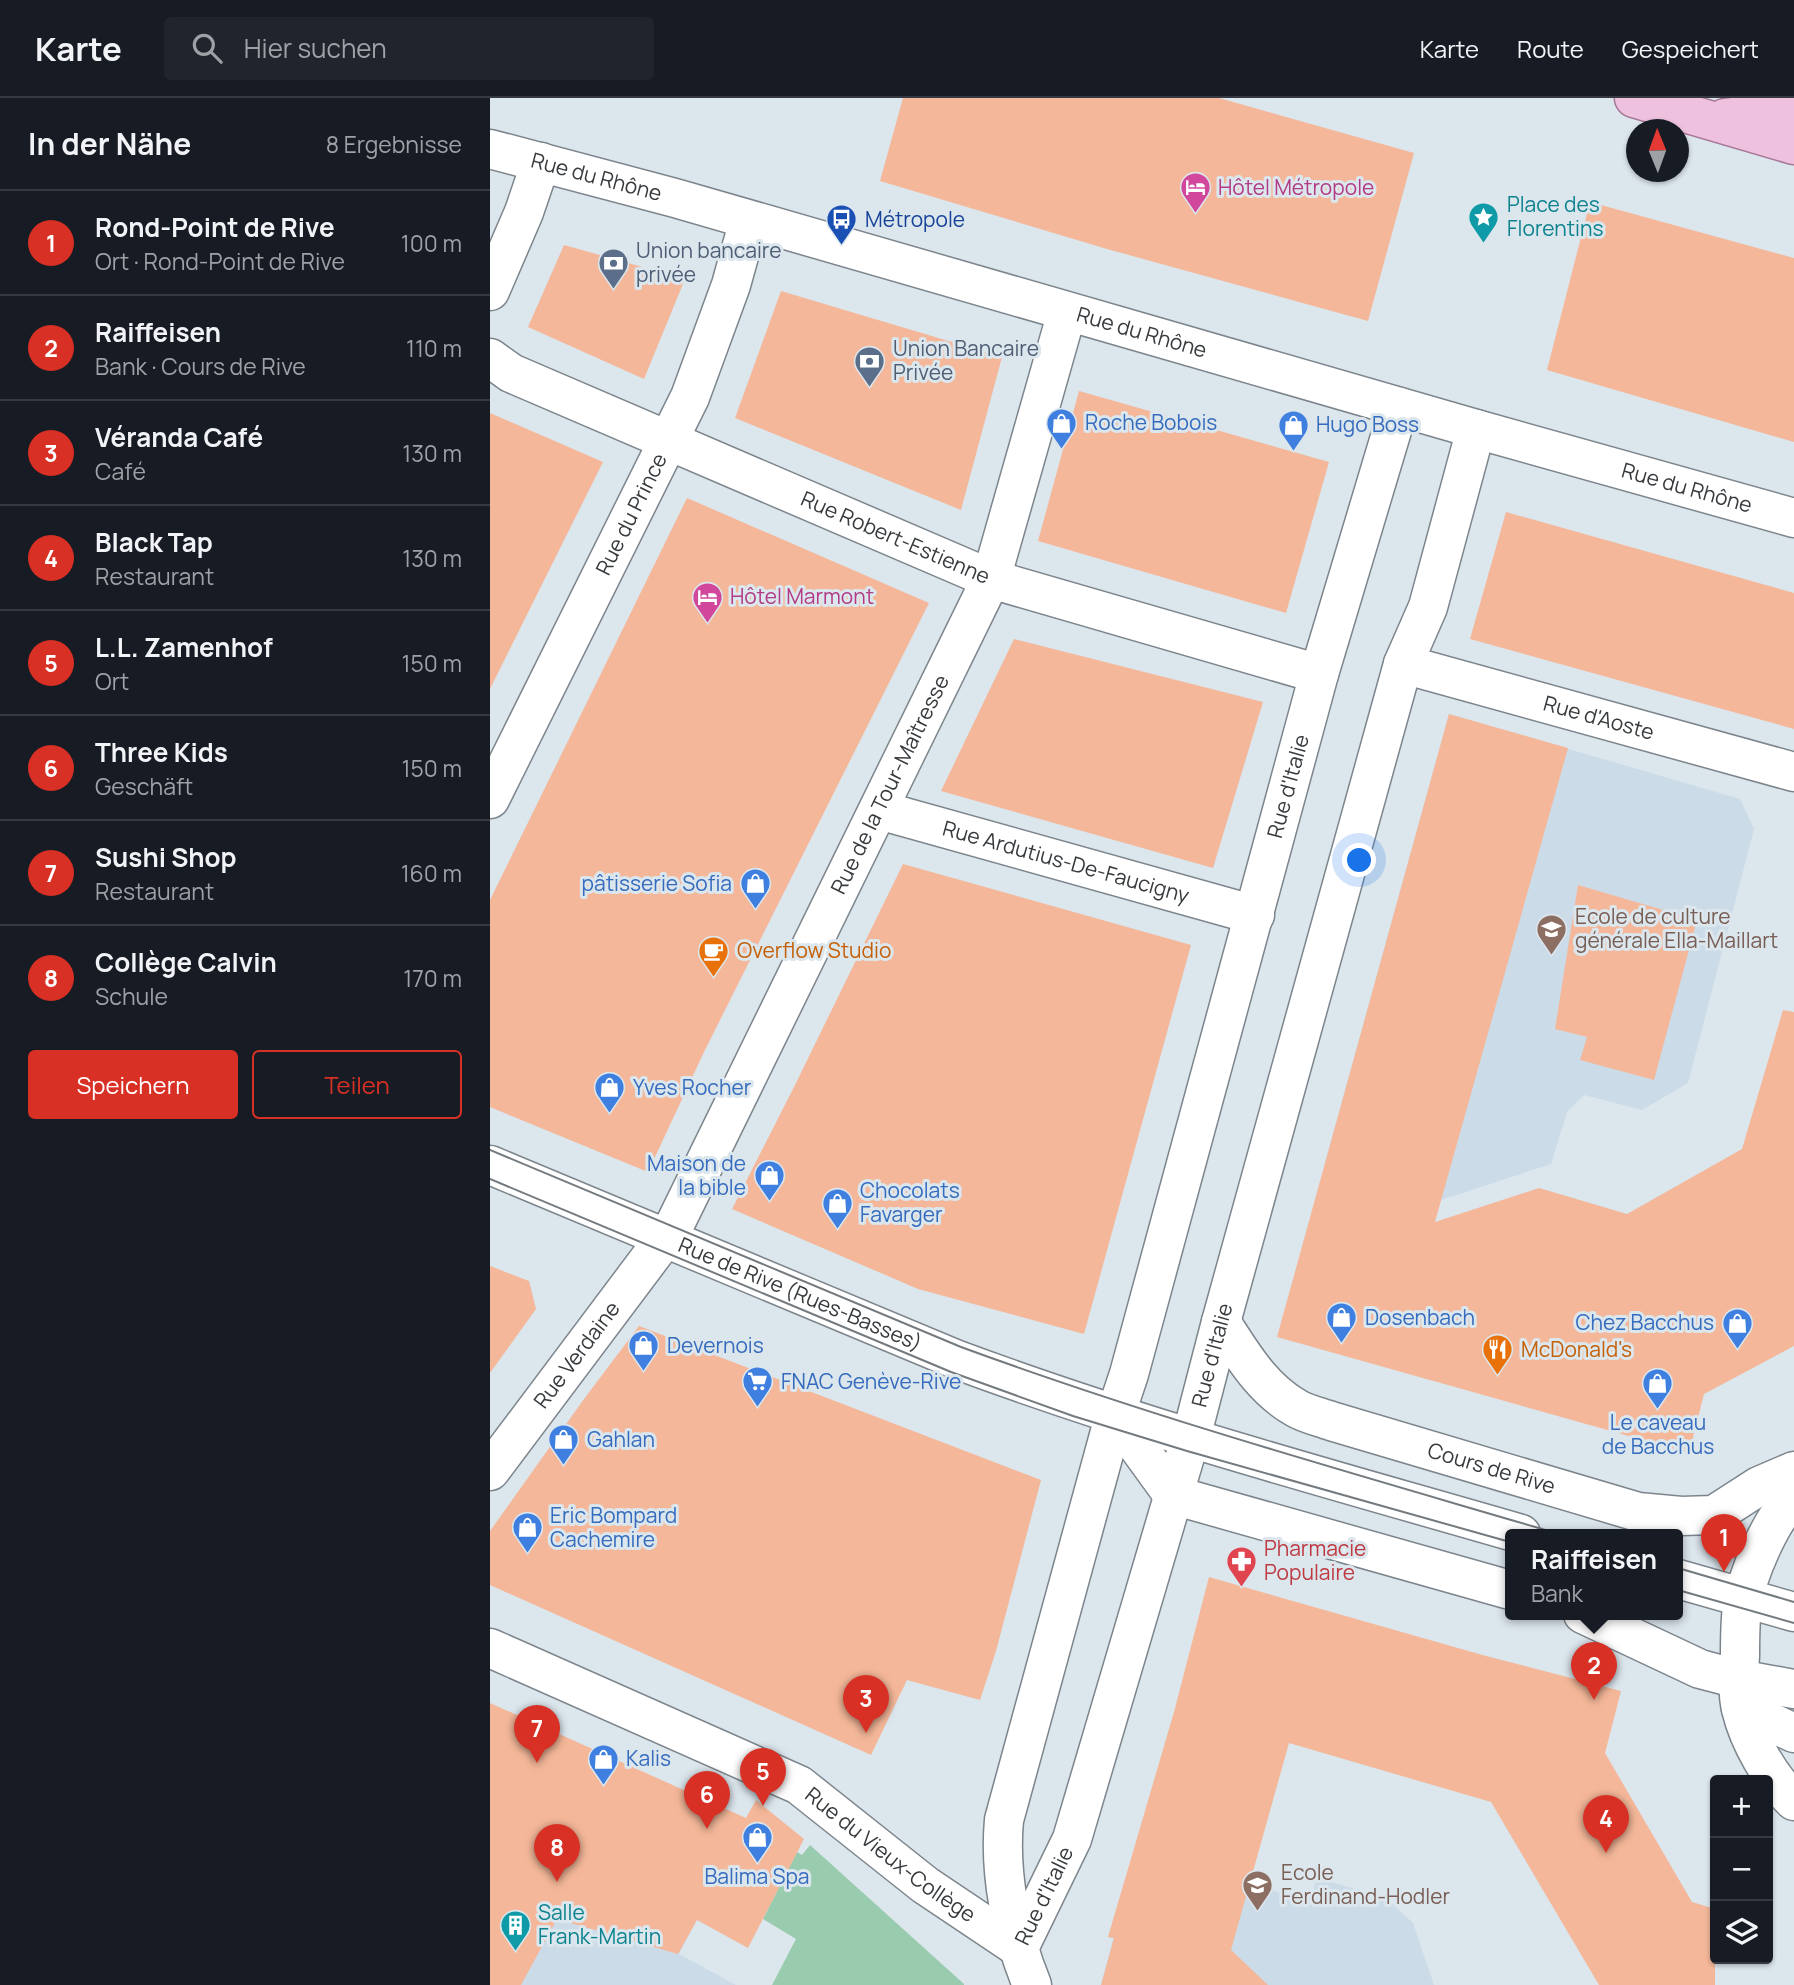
<!DOCTYPE html>
<html lang="de">
<meta charset="utf-8">
<style>
body{margin:0;font-family:Manrope,sans-serif;background:#20242c;color:#f1f3f6}
.controls{position:absolute;right:21px;bottom:21px;display:grid;overflow:hidden;border-radius:7px;box-shadow:0 2px 5px #0004}
.controls button{width:63px;height:63px;display:grid;place-items:center;padding:0;border:0;border-bottom:2px solid #363941;background:#171b24;color:#f1f3f6;font:35px sans-serif}
.compass{position:absolute;left:1136px;top:21px;width:63px;height:63px;border-radius:50%;background:#171b24;box-shadow:0 2px 5px #0004;rotate:359deg}
.you{position:absolute;left:870px;top:763px;width:24px;height:24px;margin:-18px;border:5px solid #fff;border-radius:50%;background:#1a73e8;box-shadow:0 0 0 10px #1a73e833}
.badge{display:grid;place-items:center;width:46px;height:46px;border-radius:50%;background:#d93025;color:#fff;font-size:23px;font-weight:700}
.pin{position:absolute;translate:-50% -58px;filter:drop-shadow(0 2px 4px #0008)}
.pin::after{content:'';position:absolute;top:37px;width:24px;height:21px;background:inherit;clip-path:polygon(0 0,100% 0,50% 100%)}
.popup{position:absolute;left:1015px;top:1431px;width:178px;height:91px;box-sizing:border-box;display:grid;place-content:center;border-radius:7px;background:#171b24;filter:drop-shadow(0 2px 5px #0005);font-size:23px;white-space:nowrap;color:#9ea1a6}
.popup b{font-size:26px;color:#f1f3f6}
.popup::after{content:'';position:absolute;left:50%;top:100%;margin-left:-14px;border:14px solid transparent;border-top-color:#171b24}
.list{margin:0;padding:0;list-style:none}
h2{display:flex;justify-content:space-between;align-items:center;height:91px;margin:0;padding:0 28px;font-size:30px}
h2 small{font-size:23px;font-weight:400;color:#9ea1a6}
.list li{display:grid;grid-template-columns:46px 1fr auto;gap:21px;align-items:center;box-sizing:border-box;height:105px;padding:0 28px;border-top:2px solid #363941}
.list b{display:block;font-size:26px;white-space:nowrap}
.list p{margin:0;font-size:23px;white-space:nowrap;color:#9ea1a6}
.list em{font-size:23px;font-style:normal;color:#9ea1a6}
.actions{display:flex;gap:14px;padding:21px 28px}
.actions a{flex:1;padding:16px 0;border:2px solid #d93025;border-radius:7px;text-align:center;font-size:24px;color:#d93025}
.actions .main{background:#d93025;color:#fff}
.icon{flex:none;width:38px;height:38px;fill:none;stroke:currentColor;stroke-width:2;stroke-linecap:round;stroke-linejoin:round}
.map{position:relative;flex:none;width:1304px;height:1887px;overflow:hidden}
header{display:flex;align-items:center;gap:42px;box-sizing:border-box;height:98px;padding:0 35px;background:#171b24;border-bottom:2px solid #363941}
header strong{font-size:33px}
nav{display:flex;gap:38px;margin-inline-start:auto;font-size:24px}
.search{width:490px;height:63px;background:#20242c;display:flex;align-items:center;gap:18px;box-sizing:border-box;padding:0 24px;border-radius:7px;color:#9ea1a6;font-size:26px}
main{display:flex}
aside{flex:1;background:#171b24}
.map>svg:first-child{display:block}
.built{fill:#ccdbe8}
.green{fill:#99ccaf}
.building{fill:#f4b799}
.lines{fill:none;stroke-linecap:round;stroke-linejoin:round}
.minor-casing{stroke:#7d858c;stroke-width:41}
.major-casing{stroke:#a77898;stroke-width:41}
.minor{stroke:#fff;stroke-width:38}
.major{stroke:#eec2df;stroke-width:38}
.tram{stroke:#747a7e;stroke-width:2}
.labels{text-anchor:middle;stroke-width:6;stroke-linejoin:round;paint-order:stroke}
.street-label{font-size:21px;fill:#373b3e;stroke:#dce6ed}
.hotel-label{font-size:21px;fill:#b23c85;stroke:#dce6ed;text-anchor:start}
.culture-label{font-size:21px;fill:#0d838f;stroke:#dce6ed;text-anchor:start}
.transit-label{font-size:21px;fill:#164399;stroke:#dce6ed;text-anchor:start}
.service-label{font-size:21px;fill:#4e5e75;stroke:#dce6ed;text-anchor:start}
.shop-label{font-size:21px;fill:#366cbe;stroke:#dce6ed;text-anchor:start}
.education-label{font-size:21px;fill:#785e54;stroke:#dce6ed;text-anchor:start}
.food-label{font-size:21px;fill:#c56008;stroke:#dce6ed;text-anchor:start}
.health-label{font-size:21px;fill:#be3a42;stroke:#dce6ed;text-anchor:start}
</style>
<header>
<strong>Karte</strong>
<div class="search"><svg class="icon" aria-label="search" viewBox="0 0 24 24"><circle cx="10" cy="10" r="6"/><path d="M15 15l6 6"/></svg>Hier suchen</div>
<nav><a>Karte</a><a>Route</a><a>Gespeichert</a></nav>
</header>
<main>
<aside>
<h2>In der Nähe<small>8 Ergebnisse</small></h2>
<ul class="list">
<li><span class="badge">1</span><div><b>Rond-Point de Rive</b><p>Ort · Rond-Point de Rive</p></div><em>100 m</em></li>
<li><span class="badge">2</span><div><b>Raiffeisen</b><p>Bank · Cours de Rive</p></div><em>110 m</em></li>
<li><span class="badge">3</span><div><b>Véranda Café</b><p>Café</p></div><em>130 m</em></li>
<li><span class="badge">4</span><div><b>Black Tap</b><p>Restaurant</p></div><em>130 m</em></li>
<li><span class="badge">5</span><div><b>L.L. Zamenhof</b><p>Ort</p></div><em>150 m</em></li>
<li><span class="badge">6</span><div><b>Three Kids</b><p>Geschäft</p></div><em>150 m</em></li>
<li><span class="badge">7</span><div><b>Sushi Shop</b><p>Restaurant</p></div><em>160 m</em></li>
<li><span class="badge">8</span><div><b>Collège Calvin</b><p>Schule</p></div><em>170 m</em></li>
</ul>
<div class="actions"><a class="main">Speichern</a><a>Teilen</a></div>
</aside>
<div class="map">
<svg width="1304" height="1887" viewBox="0 0 1304 1887">
<rect width="100%" height="100%" fill="#dce6ed"/>
<path class="built" d="M959 616 1250 701 1264 731 1198 985 1152 1012 1094 997 1077 1014 1061 1066 951 1102 834 1068Z
M0 1722 209 1818 189 1856 246 1887H0Z
M827 1780 896 1800 923 1825 944 1887H611L623 1841 618 1839 759 1786 820 1803Z"/>
<path class="green" d="M320 1747 474 1886V1887H282L306 1841 273 1821 307 1754 312 1757Z"/>
<path class="building" d="M413 0H729L924 55 878 223 617 151 390 83Z
M1100 104 1304 160V344L1057 272Z
M74 147 195 181 154 281 38 229Z
M291 193 512 259 471 412 245 320Z
M589 293 839 364 796 515 548 443Z
M0 315 113 364 0 591Z
M197 400 439 505 214 954 158 1074 0 1009V802Z
M1016 414 1304 495V631L980 541Z
M524 541 773 604 723 770 451 693Z
M959 616 1078 650 945 1124 1049 1090 1137 1116 1252 1051 1293 912 1304 914V1248L1214 1296 1199 1355 787 1239Z
M413 766 701 847 594 1236 428 1191 242 1111 305 987Z
M1088 787 1207 822 1164 982 1090 962 1097 939 1065 931Z
M0 1168 39 1183 46 1211 0 1275Z
M149 1228 551 1382 506 1553 490 1602 417 1582 381 1657 0 1487V1433L94 1301Z
M719 1479 996 1558 1131 1593 1115 1655 1202 1804 1225 1811V1887H1109L1001 1704 799 1645 741 1852 778 1887H611L624 1840 618 1839 684 1614Z
M0 1605 256 1720 266 1702 314 1741 258 1850 207 1822 188 1856 67 1821 31 1887H0Z"/>
<g class="lines">
<defs>
<g id="minor">
<path id="s1" d="M0 51 185 100 986 331 1304 420"/>
<path d="M0 193 34 114 51 64"/>
<path id="s2" d="M0 260 21 275 501 481 829 576"/>
<path id="s3" d="M913 566 1304 674"/>
<path id="s4" d="M0 701 200 299 241 187 259 122"/>
<path id="s5" d="M389 712 765 817"/>
<path id="s6" d="M0 1067 465 1261C650 1330 841 1381 1031 1436"/>
<path id="s7" d="M731 1224C752 1256 771 1290 806 1310 816 1316 830 1319 841 1323L1148 1414 1191 1418 1224 1417 1269 1388 1304 1373"/>
<path d="M625 1317 683 1397 1020 1492"/>
<path id="s8" d="M0 1373 184 1128 501 481 577 214"/>
<path d="M1304 1399C1280 1422 1257 1477 1252 1509 1250 1525 1250 1542 1250 1558 1249 1575 1247 1594 1251 1611 1259 1644 1280 1680 1304 1703"/>
<path d="M1188 1481 1304 1514"/>
<path d="M1093 1516 1210 1571 1248 1581 1304 1591"/>
<path id="s9" d="M0 1550 309 1687 435 1787 529 1850"/>
<path d="M1251 1610 1304 1635"/>
<path id="s10" d="M529 1850 582 1741 704 1328 731 1224 913 566 938 509 986 331"/>
<path id="s11" d="M542 1887C521 1836 509 1776 514 1722L621 1330 639 1276 829 576 909 309"/>
</g>
<path id="major" d="M1144 0 1304 47
M1235 20 1304 11"/>
</defs>
<use href="#minor" class="minor-casing"/>
<use href="#major" class="major-casing"/>
<use href="#minor" class="minor"/>
<use href="#major" class="major"/>
<path class="tram" d="M0 1052 471 1249C667 1321 869 1377 1069 1436
M0 1081 461 1274 583 1318 697 1353 1020 1444
M1188 1470 1304 1504
M1188 1492 1304 1525"/>
</g>
<defs>
<symbol id="hotel-pin" viewBox="-11 -11 22 30"><path d="M0 17L-7.5 6A9.5 9.5 0 1 1 7.5 6Z" fill="#d1479c" stroke="#dce6ed"/><path d="M-6-4.5h1.5V1H6V5H4.5V3h-9V5H-6ZM-4 0a1.8 1.8 0 1 1 3.6 0ZM.5 0V-2.5h3Q6-2.5 6 0Z" fill="#fff"/></symbol>
<symbol id="sight-pin" viewBox="-11 -11 22 30"><path d="M0 17L-7.5 6A9.5 9.5 0 1 1 7.5 6Z" fill="#0f9aa8" stroke="#dce6ed"/><path d="M0-6L1.8-2.2L6-1.7L2.9 1.2L3.7 5.4L0 3.3L-3.7 5.4L-2.9 1.2L-6-1.7L-1.8-2.2Z" fill="#fff"/></symbol>
<symbol id="bus-pin" viewBox="-11 -11 22 30"><path d="M0 17L-7.5 6A9.5 9.5 0 1 1 7.5 6Z" fill="#1a4fb4" stroke="#dce6ed"/><path d="M-5-6H5V4H4V6H2V4H-2V6H-4V4H-5ZM-3.5-4V0h7V-4ZM-3.5 1.2v1.5H-2V1.2ZM2 1.2v1.5H3.5V1.2Z" fill="#fff"/></symbol>
<symbol id="bank-pin" viewBox="-11 -11 22 30"><path d="M0 17L-7.5 6A9.5 9.5 0 1 1 7.5 6Z" fill="#5c6f8a" stroke="#dce6ed"/><path d="M-6-4H6V4H-6ZM0-2.3a2.3 2.3 0 1 0 0 4.6a2.3 2.3 0 1 0 0-4.6Z" fill="#fff"/></symbol>
<symbol id="shop-pin" viewBox="-11 -11 22 30"><path d="M0 17L-7.5 6A9.5 9.5 0 1 1 7.5 6Z" fill="#3f7fe0" stroke="#dce6ed"/><path d="M-5-2.5h2.3a2.7 3.5 0 0 1 5.4 0H5L5.5 6h-11ZM-1.5-2.5h3a1.5 2.3 0 0 0-3 0Z" fill="#fff"/></symbol>
<symbol id="school-pin" viewBox="-11 -11 22 30"><path d="M0 17L-7.5 6A9.5 9.5 0 1 1 7.5 6Z" fill="#8d6e63" stroke="#dce6ed"/><path d="M0-5L7-2L0 1L-7-2ZM-4 1L0 2.5L4 1V4Q0 6-4 4Z" fill="#fff"/></symbol>
<symbol id="cafe-pin" viewBox="-11 -11 22 30"><path d="M0 17L-7.5 6A9.5 9.5 0 1 1 7.5 6Z" fill="#e8710a" stroke="#dce6ed"/><path d="M-5.5-4.5H6V0H3Q3 3.5 0 3.5H-2.5Q-5.5 3.5-5.5 0ZM3-3.2v2h1.7v-2ZM-6 4.5H4V6H-6Z" fill="#fff"/></symbol>
<symbol id="restaurant-pin" viewBox="-11 -11 22 30"><path d="M0 17L-7.5 6A9.5 9.5 0 1 1 7.5 6Z" fill="#e8710a" stroke="#dce6ed"/><path d="M-5-6h1v4h1v-4h1v4h1v-4h1v5L-1.5 .5V6h-2V.5L-5-1ZM5-6V6H3V1.5H1.5Q1.5-4 5-6Z" fill="#fff"/></symbol>
<symbol id="supermarket-pin" viewBox="-11 -11 22 30"><path d="M0 17L-7.5 6A9.5 9.5 0 1 1 7.5 6Z" fill="#3f7fe0" stroke="#dce6ed"/><path d="M-6-5.5h2.5l.6 2H6L4.5 2H-2.5L-4.4-4H-6ZM-1.5 3.2a1.3 1.3 0 1 0 .1 0ZM3 3.2a1.3 1.3 0 1 0 .1 0Z" fill="#fff"/></symbol>
<symbol id="pharmacy-pin" viewBox="-11 -11 22 30"><path d="M0 17L-7.5 6A9.5 9.5 0 1 1 7.5 6Z" fill="#e0444e" stroke="#dce6ed"/><path d="M-2-6h4v4h4v4h-4v4h-4v-4h-4v-4h4Z" fill="#fff"/></symbol>
<symbol id="building-pin" viewBox="-11 -11 22 30"><path d="M0 17L-7.5 6A9.5 9.5 0 1 1 7.5 6Z" fill="#0f9aa8" stroke="#dce6ed"/><path d="M-4-6H4V6H1V3H-1V6H-4ZM-2.5-4.3h1.7v1.8h-1.7ZM.8-4.3h1.7v1.8H.8ZM-2.5-1h1.7V.8h-1.7ZM.8-1h1.7V.8H.8Z" fill="#fff"/></symbol>
</defs>
<g fill-rule="evenodd">
<use href="#hotel-pin" x="688" y="72" width="35" height="47"/>
<use href="#sight-pin" x="976" y="102" width="35" height="47"/>
<use href="#bus-pin" x="334" y="104" width="35" height="47"/>
<use href="#bank-pin" x="106" y="148" width="35" height="47"/>
<use href="#bank-pin" x="362" y="246" width="35" height="47"/>
<use href="#shop-pin" x="554" y="308" width="35" height="47"/>
<use href="#shop-pin" x="786" y="310" width="35" height="47"/>
<use href="#hotel-pin" x="200" y="482" width="35" height="47"/>
<use href="#shop-pin" x="248" y="768" width="35" height="47"/>
<use href="#school-pin" x="1044" y="814" width="35" height="47"/>
<use href="#cafe-pin" x="206" y="836" width="35" height="47"/>
<use href="#shop-pin" x="102" y="972" width="35" height="47"/>
<use href="#shop-pin" x="262" y="1060" width="35" height="47"/>
<use href="#shop-pin" x="330" y="1088" width="35" height="47"/>
<use href="#shop-pin" x="834" y="1202" width="35" height="47"/>
<use href="#shop-pin" x="1230" y="1208" width="35" height="47"/>
<use href="#shop-pin" x="136" y="1230" width="35" height="47"/>
<use href="#restaurant-pin" x="990" y="1234" width="35" height="47"/>
<use href="#supermarket-pin" x="250" y="1266" width="35" height="47"/>
<use href="#shop-pin" x="1150" y="1268" width="35" height="47"/>
<use href="#shop-pin" x="56" y="1324" width="35" height="47"/>
<use href="#shop-pin" x="20" y="1412" width="35" height="47"/>
<use href="#pharmacy-pin" x="734" y="1446" width="35" height="47"/>
<use href="#shop-pin" x="96" y="1644" width="35" height="47"/>
<use href="#shop-pin" x="250" y="1722" width="35" height="47"/>
<use href="#school-pin" x="750" y="1770" width="35" height="47"/>
<use href="#building-pin" x="8" y="1810" width="35" height="47"/>
</g>
<g class="labels">
<g class="street-label">
<text dy="7" stroke="none"><textPath href="#s1" startOffset="110">Rue du Rhône</textPath></text>
<text dy="7" stroke="none"><textPath href="#s1" startOffset="677">Rue du Rhône</textPath></text>
<text dy="7" stroke="none"><textPath href="#s1" startOffset="1244">Rue du Rhône</textPath></text>
<text dy="7" stroke="none"><textPath href="#s4" startOffset="318">Rue du Prince</textPath></text>
<text dy="7" stroke="none"><textPath href="#s2" startOffset="444">Rue Robert-Estienne</textPath></text>
<text dy="7" stroke="none"><textPath href="#s3" startOffset="203">Rue d'Aoste</textPath></text>
<text dy="7" stroke="none"><textPath href="#s8" startOffset="798">Rue de la Tour-Maîtresse</textPath></text>
<text dy="7" stroke="none"><textPath href="#s11" startOffset="1241">Rue d'Italie</textPath></text>
<text dy="7" stroke="none"><textPath href="#s5" startOffset="194">Rue Ardutius-De-Faucigny</textPath></text>
<text dy="7" stroke="none"><textPath href="#s6" startOffset="336">Rue de Rive (Rues-Basses)</textPath></text>
<text dy="7" stroke="none"><textPath href="#s8" startOffset="145">Rue Verdaine</textPath></text>
<text dy="7" stroke="none"><textPath href="#s10" startOffset="625">Rue d'Italie</textPath></text>
<text dy="7" stroke="none"><textPath href="#s7" startOffset="320">Cours de Rive</textPath></text>
<text dy="7" stroke="none"><textPath href="#s9" startOffset="453">Rue du Vieux-Collège</textPath></text>
<text dy="7" stroke="none"><textPath href="#s10" startOffset="58">Rue d'Italie</textPath></text>
</g>
<g class="hotel-label">
<text x="728" y="97">Hôtel Métropole</text>
<text x="240" y="506">Hôtel Marmont</text>
</g>
<g class="culture-label">
<text x="1017" y="114">Place des<tspan x="1017" dy="24">Florentins</tspan></text>
<text x="48" y="1822">Salle<tspan x="48" dy="24">Frank-Martin</tspan></text>
</g>
<g class="transit-label">
<text x="375" y="129">Métropole</text>
</g>
<g class="service-label">
<text x="146" y="160">Union bancaire<tspan x="146" dy="24">privée</tspan></text>
<text x="403" y="258">Union Bancaire<tspan x="403" dy="24">Privée</tspan></text>
</g>
<g class="shop-label">
<text x="595" y="332">Roche Bobois</text>
<text x="826" y="334">Hugo Boss</text>
<text x="242" y="793" text-anchor="end">pâtisserie Sofia</text>
<text x="143" y="997">Yves Rocher</text>
<text x="256" y="1073" text-anchor="end">Maison de<tspan x="256" dy="24">la bible</tspan></text>
<text x="370" y="1100">Chocolats<tspan x="370" dy="24">Favarger</tspan></text>
<text x="875" y="1227">Dosenbach</text>
<text x="1224" y="1232" text-anchor="end">Chez Bacchus</text>
<text x="177" y="1255">Devernois</text>
<text x="291" y="1291">FNAC Genève-Rive</text>
<text x="1168" y="1332" text-anchor="middle">Le caveau<tspan x="1168" dy="24">de Bacchus</tspan></text>
<text x="97" y="1349">Gahlan</text>
<text x="60" y="1425">Eric Bompard<tspan x="60" dy="24">Cachemire</tspan></text>
<text x="136" y="1668">Kalis</text>
<text x="267" y="1786" text-anchor="middle">Balima Spa</text>
</g>
<g class="education-label">
<text x="1085" y="826">Ecole de culture<tspan x="1085" dy="24">générale Ella-Maillart</tspan></text>
<text x="791" y="1782">Ecole<tspan x="791" dy="24">Ferdinand-Hodler</tspan></text>
</g>
<g class="food-label">
<text x="247" y="860">Overflow Studio</text>
<text x="1031" y="1259">McDonald's</text>
</g>
<g class="health-label">
<text x="774" y="1458">Pharmacie<tspan x="774" dy="24">Populaire</tspan></text>
</g>
</g>
</svg>
<div class="controls">
<button>+</button>
<button>−</button>
<button><svg class="icon" aria-label="layers" viewBox="0 0 24 24"><path d="M12 4l9 5-9 5-9-5zM3 14l9 5 9-5"/></svg></button>
</div>
<svg class="compass" viewBox="-18 -18 36 36"><path d="M0-13l5 13h-10z" fill="#e53935"/><path d="M0 13l5-13h-10z" fill="#9ea1a6"/></svg>
<div class="you"></div>
<div class="pin badge" style="left:1234px;top:1474px">1</div>
<div class="pin badge" style="left:1104px;top:1602px">2</div>
<div class="popup"><b>Raiffeisen</b>Bank</div>
<div class="pin badge" style="left:376px;top:1635px">3</div>
<div class="pin badge" style="left:1116px;top:1755px">4</div>
<div class="pin badge" style="left:273px;top:1708px">5</div>
<div class="pin badge" style="left:217px;top:1731px">6</div>
<div class="pin badge" style="left:47px;top:1665px">7</div>
<div class="pin badge" style="left:67px;top:1784px">8</div>
</div>
</main>
